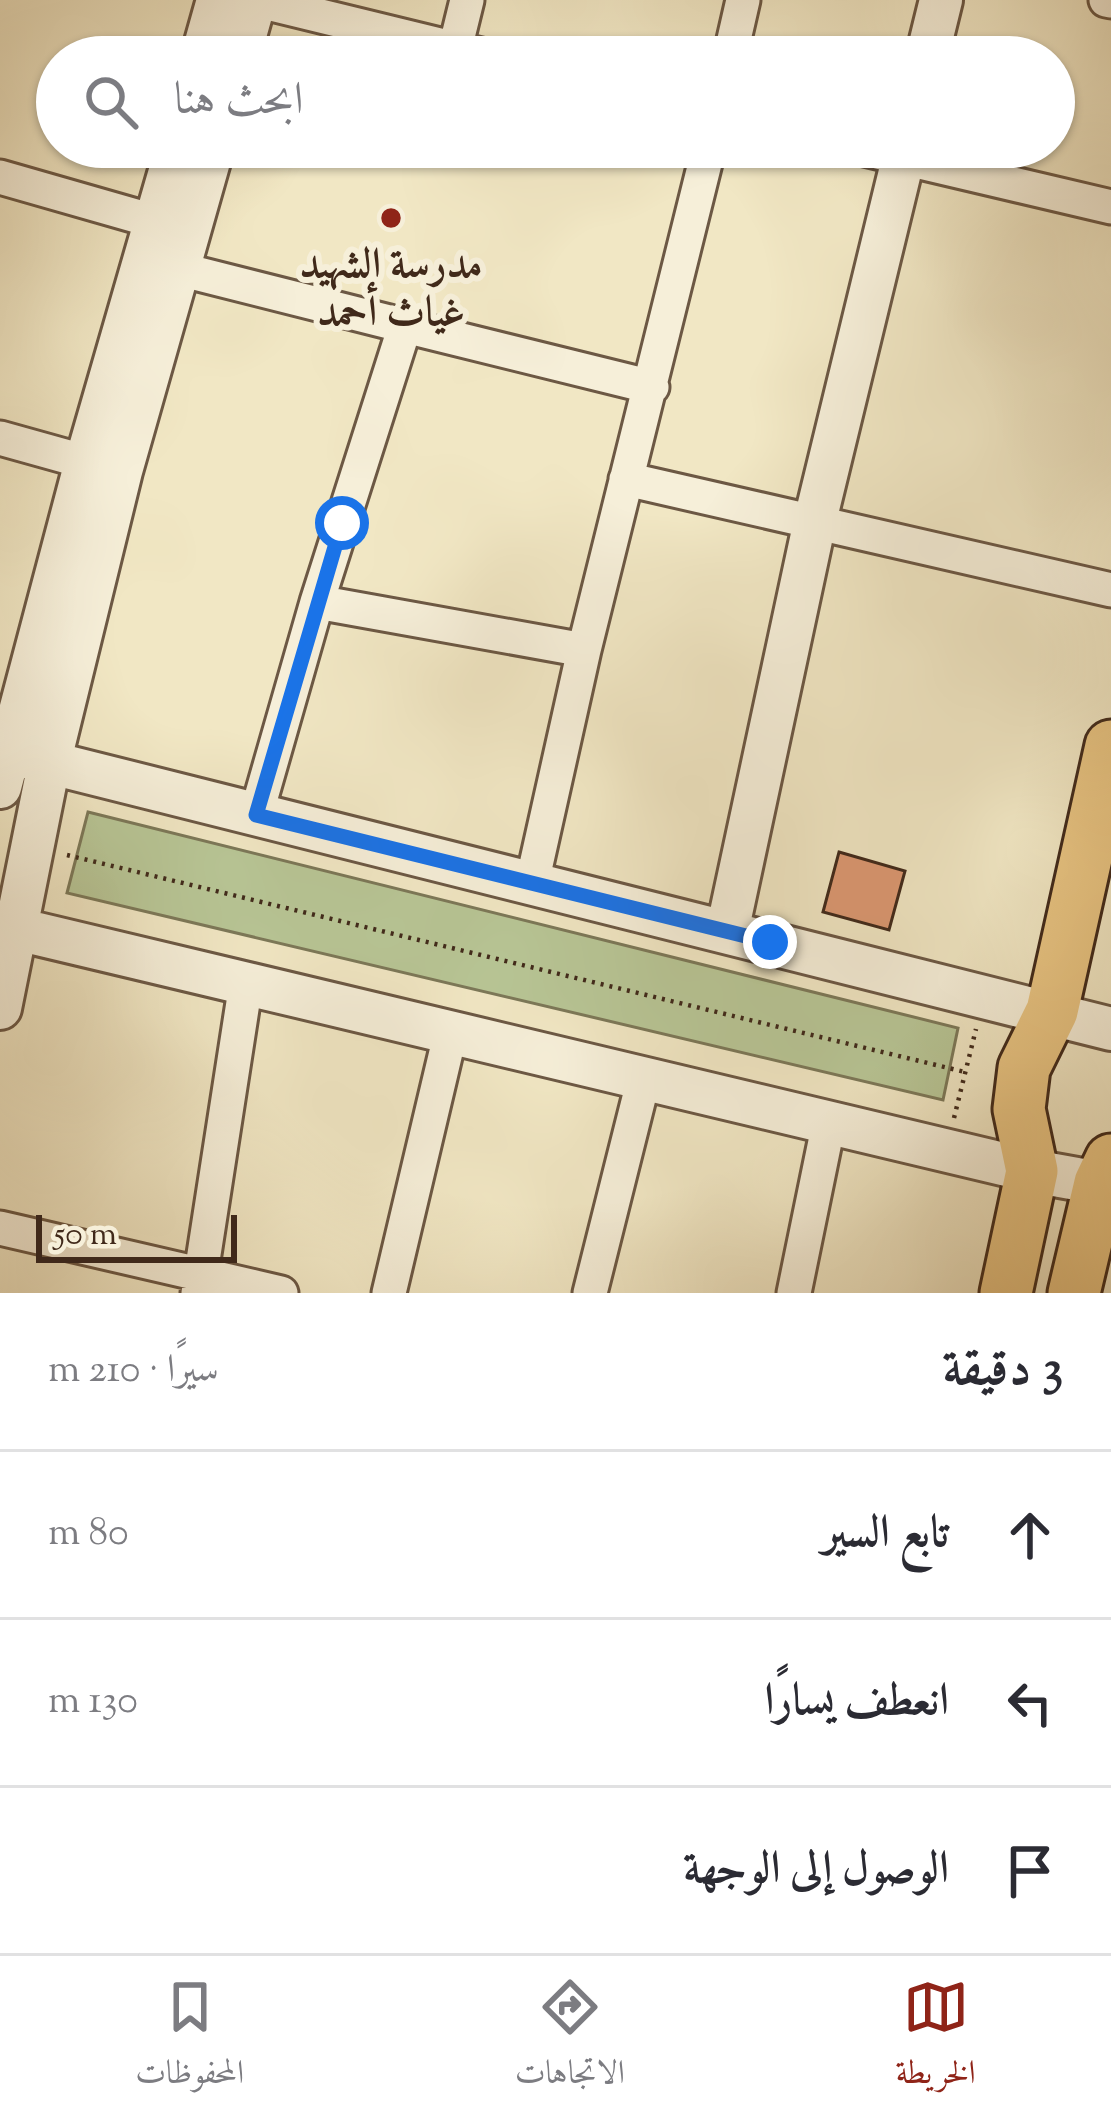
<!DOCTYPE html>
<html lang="ar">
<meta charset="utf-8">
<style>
body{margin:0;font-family:"Sorts Mill Goudy",Amiri,serif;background:#f7f7f7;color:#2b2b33;direction:rtl}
.scale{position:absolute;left:36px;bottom:30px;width:201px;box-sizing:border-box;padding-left:12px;border:6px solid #40291a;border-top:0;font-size:33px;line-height:42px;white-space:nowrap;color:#40291a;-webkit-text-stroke:9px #f6efd9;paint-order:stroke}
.stop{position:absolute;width:36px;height:36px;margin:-27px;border:9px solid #1a73e8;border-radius:50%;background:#fff}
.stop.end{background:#1a73e8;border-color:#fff;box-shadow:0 3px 12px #0008}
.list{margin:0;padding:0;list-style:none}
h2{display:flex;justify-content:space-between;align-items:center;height:156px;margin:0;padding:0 48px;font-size:51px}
h2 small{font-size:39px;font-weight:400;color:#7c7c81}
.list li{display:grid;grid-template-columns:78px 1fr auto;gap:36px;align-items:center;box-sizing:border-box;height:168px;padding:0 48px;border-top:3px solid #e1e1e2}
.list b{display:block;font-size:45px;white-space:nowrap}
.list em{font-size:39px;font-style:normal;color:#7c7c81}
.icon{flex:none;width:66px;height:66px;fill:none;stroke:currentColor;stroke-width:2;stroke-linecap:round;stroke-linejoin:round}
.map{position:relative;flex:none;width:1111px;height:1293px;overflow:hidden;direction:ltr}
.search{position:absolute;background:#fff;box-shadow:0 3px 9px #0004;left:36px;right:36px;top:36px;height:132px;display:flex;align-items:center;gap:30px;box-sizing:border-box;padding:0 42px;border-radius:66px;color:#7c7c81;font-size:45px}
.sheet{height:660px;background:#fff}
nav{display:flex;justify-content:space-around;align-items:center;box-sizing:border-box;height:168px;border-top:3px solid #e1e1e2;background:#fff;font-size:33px;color:#7c7c81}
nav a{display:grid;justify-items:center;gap:6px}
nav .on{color:#8f2418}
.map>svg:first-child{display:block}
.green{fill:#b8c696;stroke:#7c7858;stroke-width:3}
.building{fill:#dc9872;stroke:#40291a;stroke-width:3}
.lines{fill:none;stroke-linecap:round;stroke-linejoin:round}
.minor-casing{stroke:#6c5844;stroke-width:39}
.tertiary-casing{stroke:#6c5844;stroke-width:48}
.primary-casing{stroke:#40291a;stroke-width:57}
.path{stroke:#40291a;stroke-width:4.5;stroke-dasharray:3 6;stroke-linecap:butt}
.minor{stroke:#f6efd9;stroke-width:33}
.tertiary{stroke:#f6efd9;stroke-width:42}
.primary{stroke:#e8c482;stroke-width:51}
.route{stroke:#1a73e8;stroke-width:15}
.poi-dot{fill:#8f2418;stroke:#f6efd9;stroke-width:4.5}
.labels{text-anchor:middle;stroke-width:12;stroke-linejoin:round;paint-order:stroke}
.poi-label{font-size:42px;font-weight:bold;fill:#40291a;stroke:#f6efd9}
</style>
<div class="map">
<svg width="1111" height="1293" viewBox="0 0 1111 1293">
<rect width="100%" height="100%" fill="#f1e7c4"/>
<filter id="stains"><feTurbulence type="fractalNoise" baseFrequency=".00167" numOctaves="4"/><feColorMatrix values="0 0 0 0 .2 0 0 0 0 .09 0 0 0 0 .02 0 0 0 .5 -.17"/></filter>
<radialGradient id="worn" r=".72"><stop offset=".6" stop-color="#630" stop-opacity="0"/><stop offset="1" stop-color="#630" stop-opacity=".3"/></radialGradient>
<path class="green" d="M88 812 958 1028 943 1100 67 893Z"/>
<path class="building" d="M839 852 905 871 889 930 823 912Z"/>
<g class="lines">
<defs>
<path id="minor" d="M255 0 489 57
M1106 0 1111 1
M455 49 467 0
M730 57 743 0
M856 147 1111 207
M0 177 157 222
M179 269 405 326
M0 438 86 462
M626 479 1111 590
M317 602 584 650
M256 815 317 602 405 326 652 387
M532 883 584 650 709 147
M0 1228 281 1293
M198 1293 246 983
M389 1293 451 1031
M590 1293 644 1078
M794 1293 829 1122"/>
<path id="tertiary" d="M202 57 218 0
M239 57 255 0
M927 57 941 0
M0 750 1111 1029
M0 787 86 462 177 147
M0 925 1032 1171 1111 1185
M727 932 815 521 906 147
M0 1008 49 764 121 471 213 147"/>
<path id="primary" d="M1006 1293 1032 1171 1019 1109 1024 1068 1052 1011 1111 746
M1074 1293 1100 1183 1111 1160"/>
</defs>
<use href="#minor" class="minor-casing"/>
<use href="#tertiary" class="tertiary-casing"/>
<use href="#primary" class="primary-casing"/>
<path class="path" d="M67 855 965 1072
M954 1118 976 1029"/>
<use href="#minor" class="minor"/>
<use href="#tertiary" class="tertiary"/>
<use href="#primary" class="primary"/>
</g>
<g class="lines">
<path class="route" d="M342 523 256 815 770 942"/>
</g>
<circle class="poi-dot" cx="391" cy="218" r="12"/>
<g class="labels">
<g class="poi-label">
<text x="391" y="277">مدرسة الشهيد<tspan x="391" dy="48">غياث أحمد</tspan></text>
</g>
</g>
<rect width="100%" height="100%" filter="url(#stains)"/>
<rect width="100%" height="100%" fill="url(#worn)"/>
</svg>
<div class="scale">50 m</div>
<div class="stop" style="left:342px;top:523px"></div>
<div class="stop end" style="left:770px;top:942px"></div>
<div class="search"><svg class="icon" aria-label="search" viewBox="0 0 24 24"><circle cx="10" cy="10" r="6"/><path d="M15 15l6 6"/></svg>ابحث هنا</div>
</div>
<section class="sheet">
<h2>3 دقيقة<small>سيرًا · 210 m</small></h2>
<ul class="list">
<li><svg class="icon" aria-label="ahead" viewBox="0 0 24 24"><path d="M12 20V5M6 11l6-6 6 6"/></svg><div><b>تابع السير</b></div><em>80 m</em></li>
<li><svg class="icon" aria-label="left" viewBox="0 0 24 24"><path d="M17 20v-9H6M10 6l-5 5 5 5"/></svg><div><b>انعطف يسارًا</b></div><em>130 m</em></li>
<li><svg class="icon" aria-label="arrive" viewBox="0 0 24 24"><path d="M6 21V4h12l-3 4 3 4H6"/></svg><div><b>الوصول إلى الوجهة</b></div></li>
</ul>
</section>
<nav>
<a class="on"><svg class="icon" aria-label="map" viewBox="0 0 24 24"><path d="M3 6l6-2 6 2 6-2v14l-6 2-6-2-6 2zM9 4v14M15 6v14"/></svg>الخريطة</a>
<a><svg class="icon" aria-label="directions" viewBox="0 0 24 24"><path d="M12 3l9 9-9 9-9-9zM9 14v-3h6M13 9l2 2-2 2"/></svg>الاتجاهات</a>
<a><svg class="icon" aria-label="saved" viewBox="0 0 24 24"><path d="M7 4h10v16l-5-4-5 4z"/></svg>المحفوظات</a>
</nav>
